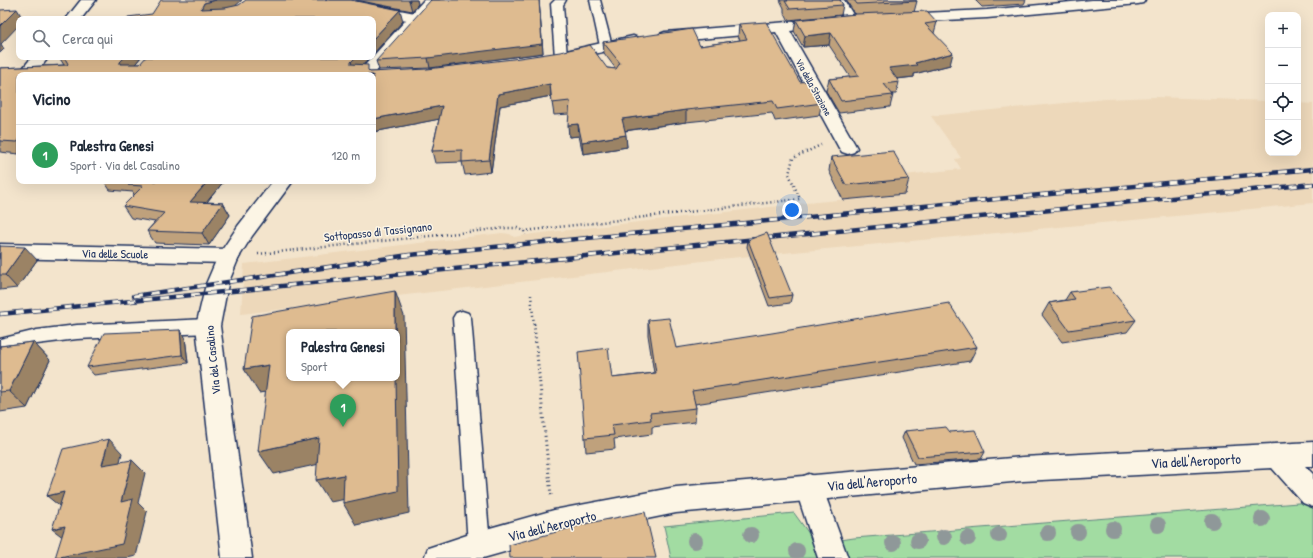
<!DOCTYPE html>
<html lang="it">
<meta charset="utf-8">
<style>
body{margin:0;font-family:"Patrick Hand",sans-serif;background:#f6f6f7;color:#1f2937}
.controls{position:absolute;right:12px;top:12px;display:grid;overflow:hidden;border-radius:8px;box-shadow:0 4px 16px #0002}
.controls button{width:36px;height:36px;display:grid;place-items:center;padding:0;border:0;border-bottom:1px solid #e0e1e3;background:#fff;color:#1f2937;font:20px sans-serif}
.you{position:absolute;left:792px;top:210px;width:14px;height:14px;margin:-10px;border:3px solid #fff;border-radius:50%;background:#1a73e8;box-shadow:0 0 0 6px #1a73e833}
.badge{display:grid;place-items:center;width:26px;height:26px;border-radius:50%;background:#7c3aed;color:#fff;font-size:13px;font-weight:700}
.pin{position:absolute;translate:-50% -33px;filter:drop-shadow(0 1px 2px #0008)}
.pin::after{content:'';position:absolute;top:21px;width:14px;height:12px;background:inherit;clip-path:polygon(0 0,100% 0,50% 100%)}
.popup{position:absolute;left:286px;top:329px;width:114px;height:52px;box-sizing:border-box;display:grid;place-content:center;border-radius:8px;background:#fff;filter:drop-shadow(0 1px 3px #0005);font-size:13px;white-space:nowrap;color:#747a83}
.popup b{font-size:15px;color:#1f2937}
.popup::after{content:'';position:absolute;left:50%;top:100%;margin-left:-8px;border:8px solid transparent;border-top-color:#fff}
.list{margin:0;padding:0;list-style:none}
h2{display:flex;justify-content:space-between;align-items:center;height:52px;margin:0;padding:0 16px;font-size:17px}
h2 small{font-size:13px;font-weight:400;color:#747a83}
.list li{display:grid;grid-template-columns:26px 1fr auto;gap:12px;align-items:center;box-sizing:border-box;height:60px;padding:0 16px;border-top:1px solid #e0e1e3}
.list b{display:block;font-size:15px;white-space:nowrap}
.list p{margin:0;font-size:13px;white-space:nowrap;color:#747a83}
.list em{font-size:13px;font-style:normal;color:#747a83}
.icon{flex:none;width:22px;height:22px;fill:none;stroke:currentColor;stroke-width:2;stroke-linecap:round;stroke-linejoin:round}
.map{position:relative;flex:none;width:1313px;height:558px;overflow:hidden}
.search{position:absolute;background:#fff;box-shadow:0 4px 16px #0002;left:16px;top:16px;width:360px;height:44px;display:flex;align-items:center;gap:10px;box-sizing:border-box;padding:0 14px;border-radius:8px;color:#747a83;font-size:15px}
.panel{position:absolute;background:#fff;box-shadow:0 4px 16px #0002;left:16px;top:72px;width:360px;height:112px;border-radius:8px}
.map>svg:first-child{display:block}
.built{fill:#edd8ba}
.green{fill:#a2dca2;stroke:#5e8680}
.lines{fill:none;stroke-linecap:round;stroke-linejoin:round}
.service-casing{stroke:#1b2f5e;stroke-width:3}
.pedestrian-casing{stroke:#1b2f5e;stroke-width:3}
.minor-casing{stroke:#1b2f5e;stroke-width:3}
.tertiary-casing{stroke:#1b2f5e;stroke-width:3}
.path-far1{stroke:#1b2f5e;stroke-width:2.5;stroke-dasharray:1 3;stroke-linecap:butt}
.path{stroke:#1b2f5e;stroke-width:3;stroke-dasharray:1 3.5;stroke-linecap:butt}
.service{fill:#fcf5e5;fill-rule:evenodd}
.pedestrian{fill:#fcf5e5;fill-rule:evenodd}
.minor{fill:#fcf5e5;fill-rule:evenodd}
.tertiary{fill:#fcf5e5;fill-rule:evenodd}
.rail-casing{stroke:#1b2f5e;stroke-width:4.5}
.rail{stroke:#fcf5e5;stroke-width:3;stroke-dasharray:8;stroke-linecap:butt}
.tree{fill:#8f9899}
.wall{fill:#bfa17c;stroke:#1b2f5e}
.shaded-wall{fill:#9b8365;stroke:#1b2f5e}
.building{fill:#debb90;stroke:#1b2f5e}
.labels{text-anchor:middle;stroke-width:3;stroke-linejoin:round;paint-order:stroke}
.far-street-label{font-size:10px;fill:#1b2f5e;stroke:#fcf5e5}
.street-label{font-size:12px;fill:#1b2f5e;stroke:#fcf5e5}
.near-street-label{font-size:14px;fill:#1b2f5e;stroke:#fcf5e5}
</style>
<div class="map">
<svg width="1313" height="558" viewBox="0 0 1313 558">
<rect width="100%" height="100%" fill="#f3e4cc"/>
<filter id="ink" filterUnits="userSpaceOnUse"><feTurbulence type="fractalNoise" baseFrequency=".025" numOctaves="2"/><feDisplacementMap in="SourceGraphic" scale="8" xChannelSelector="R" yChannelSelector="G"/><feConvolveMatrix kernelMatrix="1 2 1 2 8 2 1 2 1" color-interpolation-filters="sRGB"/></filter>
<g filter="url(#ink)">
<path class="built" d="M1155 97 1268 101V153H1298V103L1313 104V203L720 259 241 314 244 264 502 233 510 234 514 237 533 234 806 203 904 194 894 176 961 169 955 159 961 158 931 116 1106 99Z"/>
<path class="green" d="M1311 502 1313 505V558H671L664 526 794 513 815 542H827L854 538Z"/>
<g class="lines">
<defs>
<path id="service" d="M555 0H566L563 5 567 57 565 60H557L555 57 551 4Z
M590 0H600L612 46 610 49H602L600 46Z
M834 0H844L857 21 855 23H847Z
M462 311 468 313 471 318 490 545 487 553 479 556 471 553 468 545 453 318 456 313Z
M208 319 214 321 217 326 214 331 208 333 77 339 37 344 0 353V339L37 330 77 325Z"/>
<path id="pedestrian" d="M809 474 819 478 848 558H818L795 487 799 478Z"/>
<path id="minor" d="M81 0H96L81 19H66Z
M326 0H348L415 13 420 14 422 17 420 20 415 21C400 19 332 9 326 0Z
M1092 0H1145L1143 3 1138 4 987 18 902 22 897 21 895 18 897 15 902 14 987 10Z
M826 19 831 20 833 23 831 26 790 31 857 148 854 152 848 154 842 152 839 148 776 32 665 42 660 40 657 37 660 34 665 32Z
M633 36 638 38 641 41 638 44 563 61 557 59 555 56 557 53Z
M32 57H49L34 75H20L19 73Z
M0 244 229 249 237 251 240 256 237 261 229 263 0 258Z
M1313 442V466H1305L1313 474V507L1303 503 1272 468 1023 481 676 513 554 538 483 558H424L428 548 479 531 554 510 676 487 1023 457Z"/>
<path id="tertiary" d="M424 0H439L373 75H356Z
M273 181H293L252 236 239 257 228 284 220 326 252 558H222L196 326 206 284 218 256 238 226Z"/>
</defs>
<use href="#service" class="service-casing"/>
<use href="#pedestrian" class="pedestrian-casing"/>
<use href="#minor" class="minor-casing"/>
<use href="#tertiary" class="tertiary-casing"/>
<path class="path-far1" d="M524 231 800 199 789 174 793 158 821 145
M258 254 506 228H517L524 231 525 235
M531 295 534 325"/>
<path class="path" d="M534 324 551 496"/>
<use href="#service" class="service"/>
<use href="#pedestrian" class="pedestrian"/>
<use href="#minor" class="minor"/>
<use href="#tertiary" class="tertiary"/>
<defs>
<path id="rail" d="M134 296 409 255 1313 169
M0 314 1313 184"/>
</defs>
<use href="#rail" class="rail-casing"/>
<use href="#rail" class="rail"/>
</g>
<g class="tree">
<circle cx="1262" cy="519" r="8"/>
<circle cx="1212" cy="521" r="8"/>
<circle cx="1158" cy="525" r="8"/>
<circle cx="1113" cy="529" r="8"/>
<circle cx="1078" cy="532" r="8"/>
<circle cx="1048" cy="533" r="8"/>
<circle cx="751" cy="535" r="8"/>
<circle cx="999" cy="535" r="8"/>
<circle cx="944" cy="537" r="8"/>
<circle cx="968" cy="538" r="8"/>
<circle cx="695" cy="541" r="8"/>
<circle cx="918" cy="541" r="8"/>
<circle cx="893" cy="543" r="8"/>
<circle cx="797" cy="551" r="8"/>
</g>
<path class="wall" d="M356 0H417L418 4 412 11Z
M539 0 543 53 430 68 379 70 376 61Z
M780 0H840L843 5 841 15 788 20 784 12V8Z
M846 0H915L917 1 914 12 937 22 934 33 950 65 914 74V77L897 79 899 82 896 94H892L893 95 890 107 839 113 826 91 829 79 850 77 829 45 803 47 794 31 796 20 855 14Z
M975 0H1026L1024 4 982 7Z
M739 24 822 103 819 115 775 121 772 113 686 122 625 131 627 147 583 154 579 136 569 137V114L554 115 551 96 500 106 491 172 465 175 462 162 435 163 432 151 439 119 373 132V75H19V154L0 152V68L64 65 59 57H141L135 64 363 65 370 72 607 68 616 69 604 53 603 42 700 46 740 40 738 36Z
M831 157 909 179 905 194 843 200 829 171Z
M104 181H224L207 202 223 203 230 215 209 245 155 243 147 231 155 222 131 218 123 206 134 195 133 192 110 190Z
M748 240 792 295 790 303 769 306 747 247Z
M0 246 37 260 17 288 0 290Z
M1070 292 1136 320 1127 332 1062 342 1042 315 1049 303 1065 300Z
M648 320 676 348 977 347 970 361 695 404 696 408 695 422 652 427V434L614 439 615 449 586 452 585 438 612 378 654 373 648 335Z
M180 330 185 337 188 363 94 375 87 367Z
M33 342 50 360 27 408 0 412V346Z
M905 431 950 432 985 452 981 459 914 464 902 438Z"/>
<path class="shaded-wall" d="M216 0H242L233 8 207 19 201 9 204 3Z
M409 0H417L418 4 412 11Z
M539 0 543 53 430 68 428 58Z
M17 9 23 19H19V25L1 44 4 49 0 53V26Z
M400 10 403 21 373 54V39Z
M831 33 829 45 803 47 805 36Z
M953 53 950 65 914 74V77L886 80 889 68 915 63Z
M125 57H141L127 74 120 64V62Z
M356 57H370L355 74 351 64V62Z
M550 84 551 96 500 106 491 172 489 160 498 94Z
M442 106 445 118 373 132V119Z
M686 110V122L623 131 622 119Z
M578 124 579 136 569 137 568 125Z
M626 135 627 147 583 154 582 142Z
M208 181H224L197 214 190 202Z
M223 203 230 215 209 245 202 233Z
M25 247 37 260 17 288 5 275Z
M395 291 404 316 409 513 356 525 343 503 396 378H397V332H395Z
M180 330 185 337 188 363 182 355Z
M33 342 50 360 27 408 9 391Z
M269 365 284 389 259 393 244 369Z
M319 438 333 461 274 474 258 451Z
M109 439 122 453 116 479 102 465Z
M132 460 145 473 138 503 147 512 136 556 127 558H55L121 502Z
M344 475 357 497 330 502 316 480Z
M64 492 63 509 47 496Z
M65 526 68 541 52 529Z"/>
<path class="building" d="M161 0H216L204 3 201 9 225 8 239 5 246 0H351L400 10 373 39V19H127L128 17 152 14Z
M431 0H539L542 44 428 58 376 61Z
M787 0H840L843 5 790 9 785 1H788Z
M854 0H915L917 1 857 4Z
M17 9 0 26V10Z
M927 11 937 22 925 24 953 53 915 63 917 65 889 68 899 82 884 84 893 95 841 101 829 79 859 76 831 33 805 36 796 20 856 14Z
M766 22 800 82 809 81 822 103 777 109 773 101 686 110 622 119 626 135 582 142 578 124 568 125 570 101 552 103 550 84 498 94 489 160 462 162V150L432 151 442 106 373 119V75H19V141L17 142 0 141V68L67 65 68 64 66 60 59 57H125L120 62V64H140L146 57H356L351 62V64L368 65V70L370 72 427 69 513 59 560 52 590 45 607 68 616 69 620 63 603 42 692 29 700 46 747 39 739 24Z
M893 151 909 179 846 185 831 157Z
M133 181H208L190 202 223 203 202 233 147 231 164 213 123 206 143 186 128 185Z
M767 233 792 295 770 298 748 240Z
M0 246 25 247 5 275H0Z
M1109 287 1136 320 1069 330 1049 303 1075 299 1070 292Z
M395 291V332H289V378H396L398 491 343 503 344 475 316 480 319 438 258 451 269 365 244 369 252 316Z
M949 303 977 347 692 391 696 408 650 413 651 420 612 425 614 435 585 438 578 352 608 348 612 378 656 373 648 320 669 318 676 348 772 333Z
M180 330 182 355 87 367 104 333Z
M33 342 9 391 0 392V346Z
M946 427 950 432 975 430 985 452 918 457 905 431Z
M109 439 102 465 132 460 121 502 133 499 122 544 55 558 65 526 52 529 64 492 47 496 63 449Z
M645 512 656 558H510L509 545 589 523Z"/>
</g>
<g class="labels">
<g class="far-street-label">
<text transform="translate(814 87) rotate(61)" y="4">Via della Stazione</text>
</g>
<g class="street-label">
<text transform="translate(378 232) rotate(-6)" y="4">Sottopasso di Tassignano</text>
<text transform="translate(115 254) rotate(1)" y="4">Via delle Scuole</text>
<text transform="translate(213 360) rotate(-96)" y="4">Via del Casalino</text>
</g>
<g class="near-street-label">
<text transform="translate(1196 461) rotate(-3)" y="5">Via dell'Aeroporto</text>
<text transform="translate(872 482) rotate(-5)" y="5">Via dell'Aeroporto</text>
<text transform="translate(552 526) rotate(-14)" y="5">Via dell'Aeroporto</text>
</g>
</g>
</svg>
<div class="controls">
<button>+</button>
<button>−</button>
<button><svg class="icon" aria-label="locate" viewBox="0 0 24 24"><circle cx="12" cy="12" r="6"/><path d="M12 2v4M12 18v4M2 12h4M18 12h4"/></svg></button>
<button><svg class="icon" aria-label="layers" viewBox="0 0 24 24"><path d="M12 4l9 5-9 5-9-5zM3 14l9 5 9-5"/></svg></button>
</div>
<div class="you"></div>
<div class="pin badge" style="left:343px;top:427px;background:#2e9e5b">1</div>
<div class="popup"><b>Palestra Genesi</b>Sport</div>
<div class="search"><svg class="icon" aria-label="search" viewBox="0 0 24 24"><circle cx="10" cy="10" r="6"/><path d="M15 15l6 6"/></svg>Cerca qui</div>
<section class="panel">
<h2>Vicino<small></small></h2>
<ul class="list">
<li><span class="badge" style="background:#2e9e5b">1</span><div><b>Palestra Genesi</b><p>Sport · Via del Casalino</p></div><em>120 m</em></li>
</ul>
</section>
</div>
